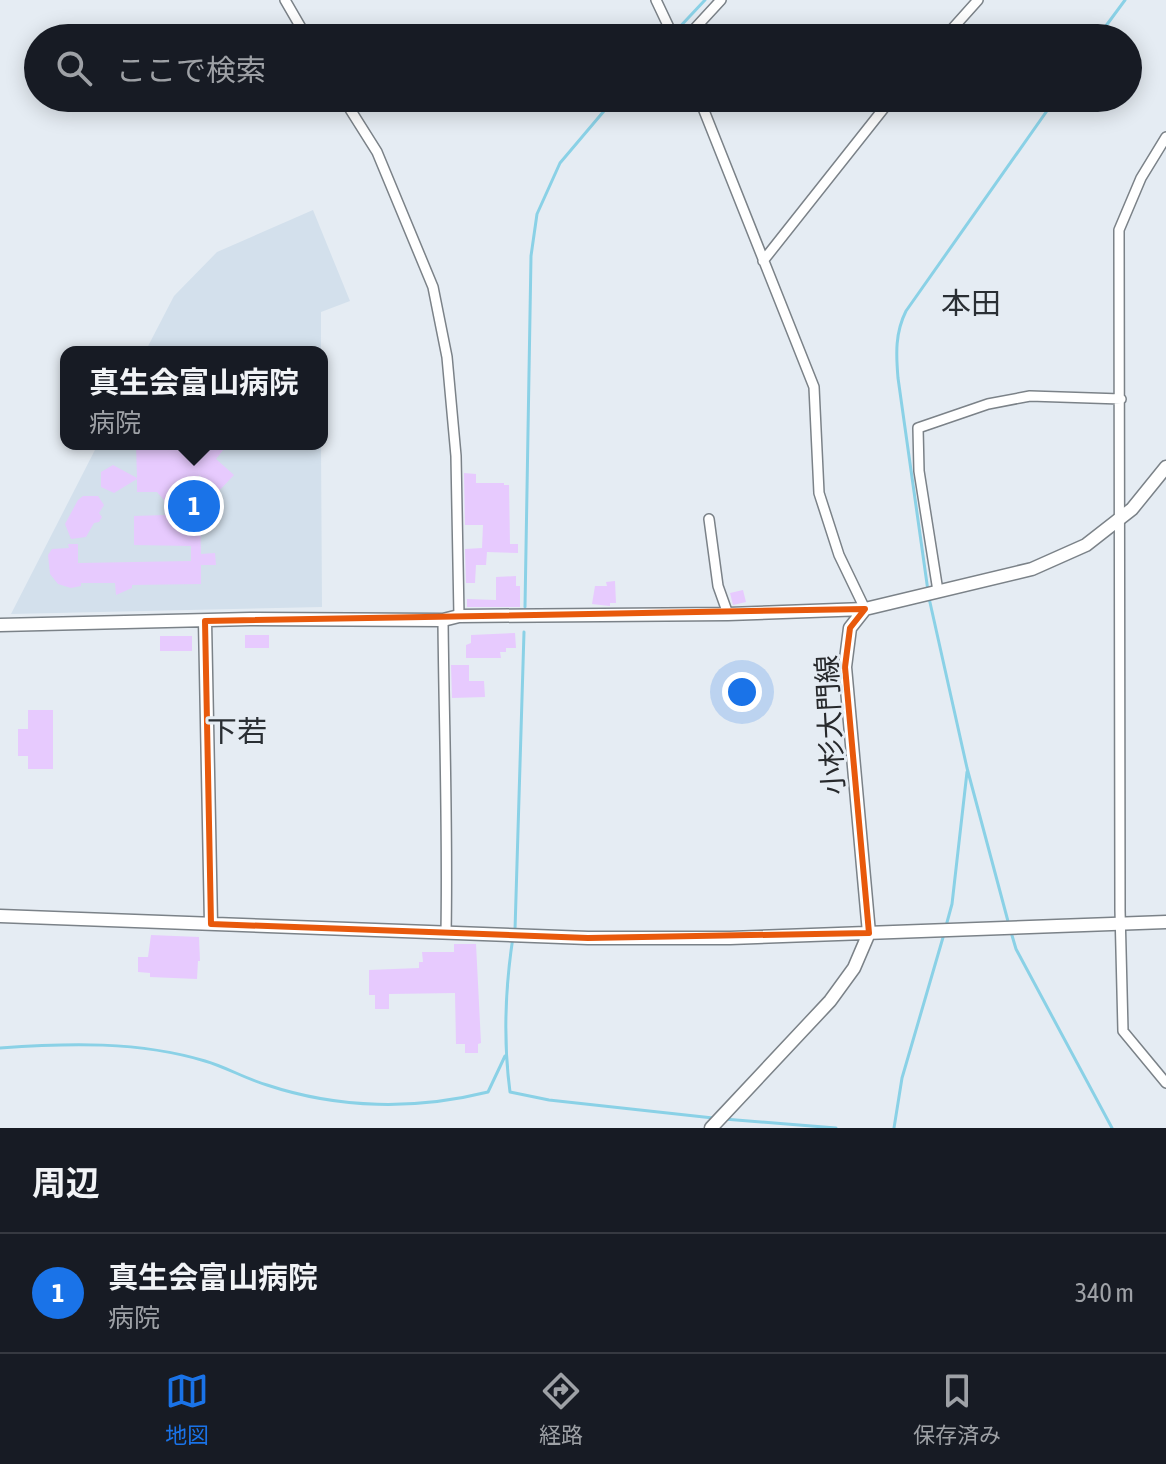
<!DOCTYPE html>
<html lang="ja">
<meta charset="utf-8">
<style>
body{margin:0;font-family:"Asap Condensed","Noto Sans JP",sans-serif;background:#20242c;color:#f1f3f6}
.you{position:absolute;left:742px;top:692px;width:28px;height:28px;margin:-20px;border:6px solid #fff;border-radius:50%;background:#1a73e8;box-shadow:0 0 0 12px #1a73e833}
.badge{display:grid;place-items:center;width:52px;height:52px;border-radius:50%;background:#1a73e8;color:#fff;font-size:26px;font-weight:700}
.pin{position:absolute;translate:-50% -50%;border:4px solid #fff;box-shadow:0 2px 8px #0006}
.popup{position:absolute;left:60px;top:346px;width:268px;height:104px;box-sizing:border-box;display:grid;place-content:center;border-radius:16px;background:#171b24;filter:drop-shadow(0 2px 6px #0005);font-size:26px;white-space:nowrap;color:#9ea1a6}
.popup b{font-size:30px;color:#f1f3f6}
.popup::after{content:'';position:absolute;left:50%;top:100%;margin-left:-16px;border:16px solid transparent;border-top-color:#171b24}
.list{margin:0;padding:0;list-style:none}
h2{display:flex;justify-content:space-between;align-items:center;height:104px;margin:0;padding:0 32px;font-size:34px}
h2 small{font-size:26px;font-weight:400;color:#9ea1a6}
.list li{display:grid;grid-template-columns:52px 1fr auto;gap:24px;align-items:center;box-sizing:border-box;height:120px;padding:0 32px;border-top:2px solid #363941}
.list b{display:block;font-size:30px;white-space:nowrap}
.list p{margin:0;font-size:26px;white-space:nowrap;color:#9ea1a6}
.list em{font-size:26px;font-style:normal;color:#9ea1a6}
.icon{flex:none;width:44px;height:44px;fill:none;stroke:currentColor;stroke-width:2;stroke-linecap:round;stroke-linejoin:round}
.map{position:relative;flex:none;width:1166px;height:1128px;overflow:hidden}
.search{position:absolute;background:#171b24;box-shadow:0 4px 20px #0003;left:24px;right:24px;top:24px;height:88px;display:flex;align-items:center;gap:20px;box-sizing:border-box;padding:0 28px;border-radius:44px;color:#9ea1a6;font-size:30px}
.sheet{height:224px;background:#171b24}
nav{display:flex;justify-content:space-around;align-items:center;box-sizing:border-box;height:112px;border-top:2px solid #363941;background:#171b24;font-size:22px;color:#9ea1a6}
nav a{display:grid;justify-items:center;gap:4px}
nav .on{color:#1a73e8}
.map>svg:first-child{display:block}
.built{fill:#d3e0ec}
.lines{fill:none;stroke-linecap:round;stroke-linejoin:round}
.stream{stroke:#8ad1e6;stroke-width:3}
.building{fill:#e7cafe}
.street-casing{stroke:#7b8288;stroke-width:12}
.secondary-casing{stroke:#7b8288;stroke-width:15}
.street{stroke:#fff;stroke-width:9}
.secondary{stroke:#fff;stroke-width:12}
.marked{fill:none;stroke:#e8590c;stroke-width:6;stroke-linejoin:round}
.labels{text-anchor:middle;stroke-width:6;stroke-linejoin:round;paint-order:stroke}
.street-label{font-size:28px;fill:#27292c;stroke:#e5ecf3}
.neighbourhood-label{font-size:30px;fill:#2a2f34;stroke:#e5ecf3}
</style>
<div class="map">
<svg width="1166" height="1128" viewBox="0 0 1166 1128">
<rect width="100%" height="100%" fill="#e5ecf3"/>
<path class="built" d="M313 210 350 301 321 312V352H145L174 296 217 252Z
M98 444H321L322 607 11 614Z"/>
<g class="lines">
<path class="stream" d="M675 32 705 0
M1097 38 1125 0
M928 591 898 378C896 354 895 333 906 311L1056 98
M929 598 967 768 1009 925
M525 607 531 256 537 214 560 163 615 98
M946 926 952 904 967 772
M515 930 524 632
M1011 932 1016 949 1112 1128
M513 937C505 989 503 1039 510 1092L549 1100 713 1118
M0 1048C67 1043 139 1041 205 1061 226 1067 246 1079 267 1085 339 1109 416 1110 488 1092L505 1056
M724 1119 836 1128
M894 1128 902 1078 944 934"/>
</g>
<path class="building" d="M136 444H228L216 459 234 475 217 493 199 475 201 554 215 553 216 565H201V584L132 585V588L116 595 115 583H81V586L71 588 58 584 50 574 48 555 52 549 69 548 68 544H78V563L191 561V546L134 545V516L165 515 164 500 157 492H137V479L114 493 101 487V472L113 465 137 478Z
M464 473 476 474V483H504V485H509L510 544H518V553L487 552 486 565H476L475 583H466L465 549 482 548 483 525H465Z
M83 496H98L104 505 99 513 102 517 99 522 94 523 86 537 71 539 65 524 78 500Z
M516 576V586H520V607H467V599L496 600V577Z
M615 581 616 603H610V606L592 604 595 586H607L606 582Z
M743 590 746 602 733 605 730 593Z
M515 633 516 648H506V652H500L501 658H466V645L471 643V635Z
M245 635H269V648H245Z
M160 636H192V651H160Z
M451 665H469V681H484L485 697 452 698Z
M28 710H53V769H28V756H18V729H28Z
M151 935 199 937 200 961H198L197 979 150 977V973L138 972V957H148Z
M454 944H476L481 1043 478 1044V1053H465V1044H456L455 993 389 994V1009H375V995H369V970L419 968V962H423L422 952H454Z"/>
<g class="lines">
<defs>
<path id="street" d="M285 0 307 38
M656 0 674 38
M686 38 721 0
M944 38 978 0
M343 98 377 152 433 287 447 357 456 456 459 616
M699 98 814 387 819 493 839 555 865 609
M1166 137 1141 178 1119 230 1120 910 1123 1031 1166 1083
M763 261 892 98
M709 519 718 586 728 614
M938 591 919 471 918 428 988 404 1030 396 1121 399
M443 620C444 725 448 828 446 933"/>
<path id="secondary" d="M205 621 211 924
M0 625 250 619 443 620 459 616 728 614 865 609 1032 569 1086 545 1132 509 1166 467
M0 916 588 938H730L1166 922
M711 1128 830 1001 854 968 869 933 845 667 850 628 865 609"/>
</defs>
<use href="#street" class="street-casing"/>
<use href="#secondary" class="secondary-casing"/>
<use href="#street" class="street"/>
<use href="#secondary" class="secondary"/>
</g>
<path class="marked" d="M865 609 850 628 845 667 869 933 588 938 211 924 205 621Z"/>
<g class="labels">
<g class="street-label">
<text transform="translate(830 725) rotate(-93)" y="10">小杉大門線</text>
</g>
<g class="neighbourhood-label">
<text x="971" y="314">本田</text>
<text x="237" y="742">下若</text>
</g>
</g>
</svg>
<div class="you"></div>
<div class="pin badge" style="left:194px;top:506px">1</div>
<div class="popup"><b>真生会富山病院</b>病院</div>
<div class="search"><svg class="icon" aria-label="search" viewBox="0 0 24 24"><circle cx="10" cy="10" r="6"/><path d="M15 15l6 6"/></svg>ここで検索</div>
</div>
<section class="sheet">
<h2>周辺<small></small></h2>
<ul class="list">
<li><span class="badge">1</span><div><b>真生会富山病院</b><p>病院</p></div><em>340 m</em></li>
</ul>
</section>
<nav>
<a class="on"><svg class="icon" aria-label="map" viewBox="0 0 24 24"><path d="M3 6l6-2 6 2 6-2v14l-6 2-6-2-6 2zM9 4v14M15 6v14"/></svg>地図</a>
<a><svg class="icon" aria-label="directions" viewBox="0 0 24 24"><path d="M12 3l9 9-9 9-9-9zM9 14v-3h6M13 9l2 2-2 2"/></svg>経路</a>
<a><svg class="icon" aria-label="saved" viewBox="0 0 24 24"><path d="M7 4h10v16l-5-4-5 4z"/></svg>保存済み</a>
</nav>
